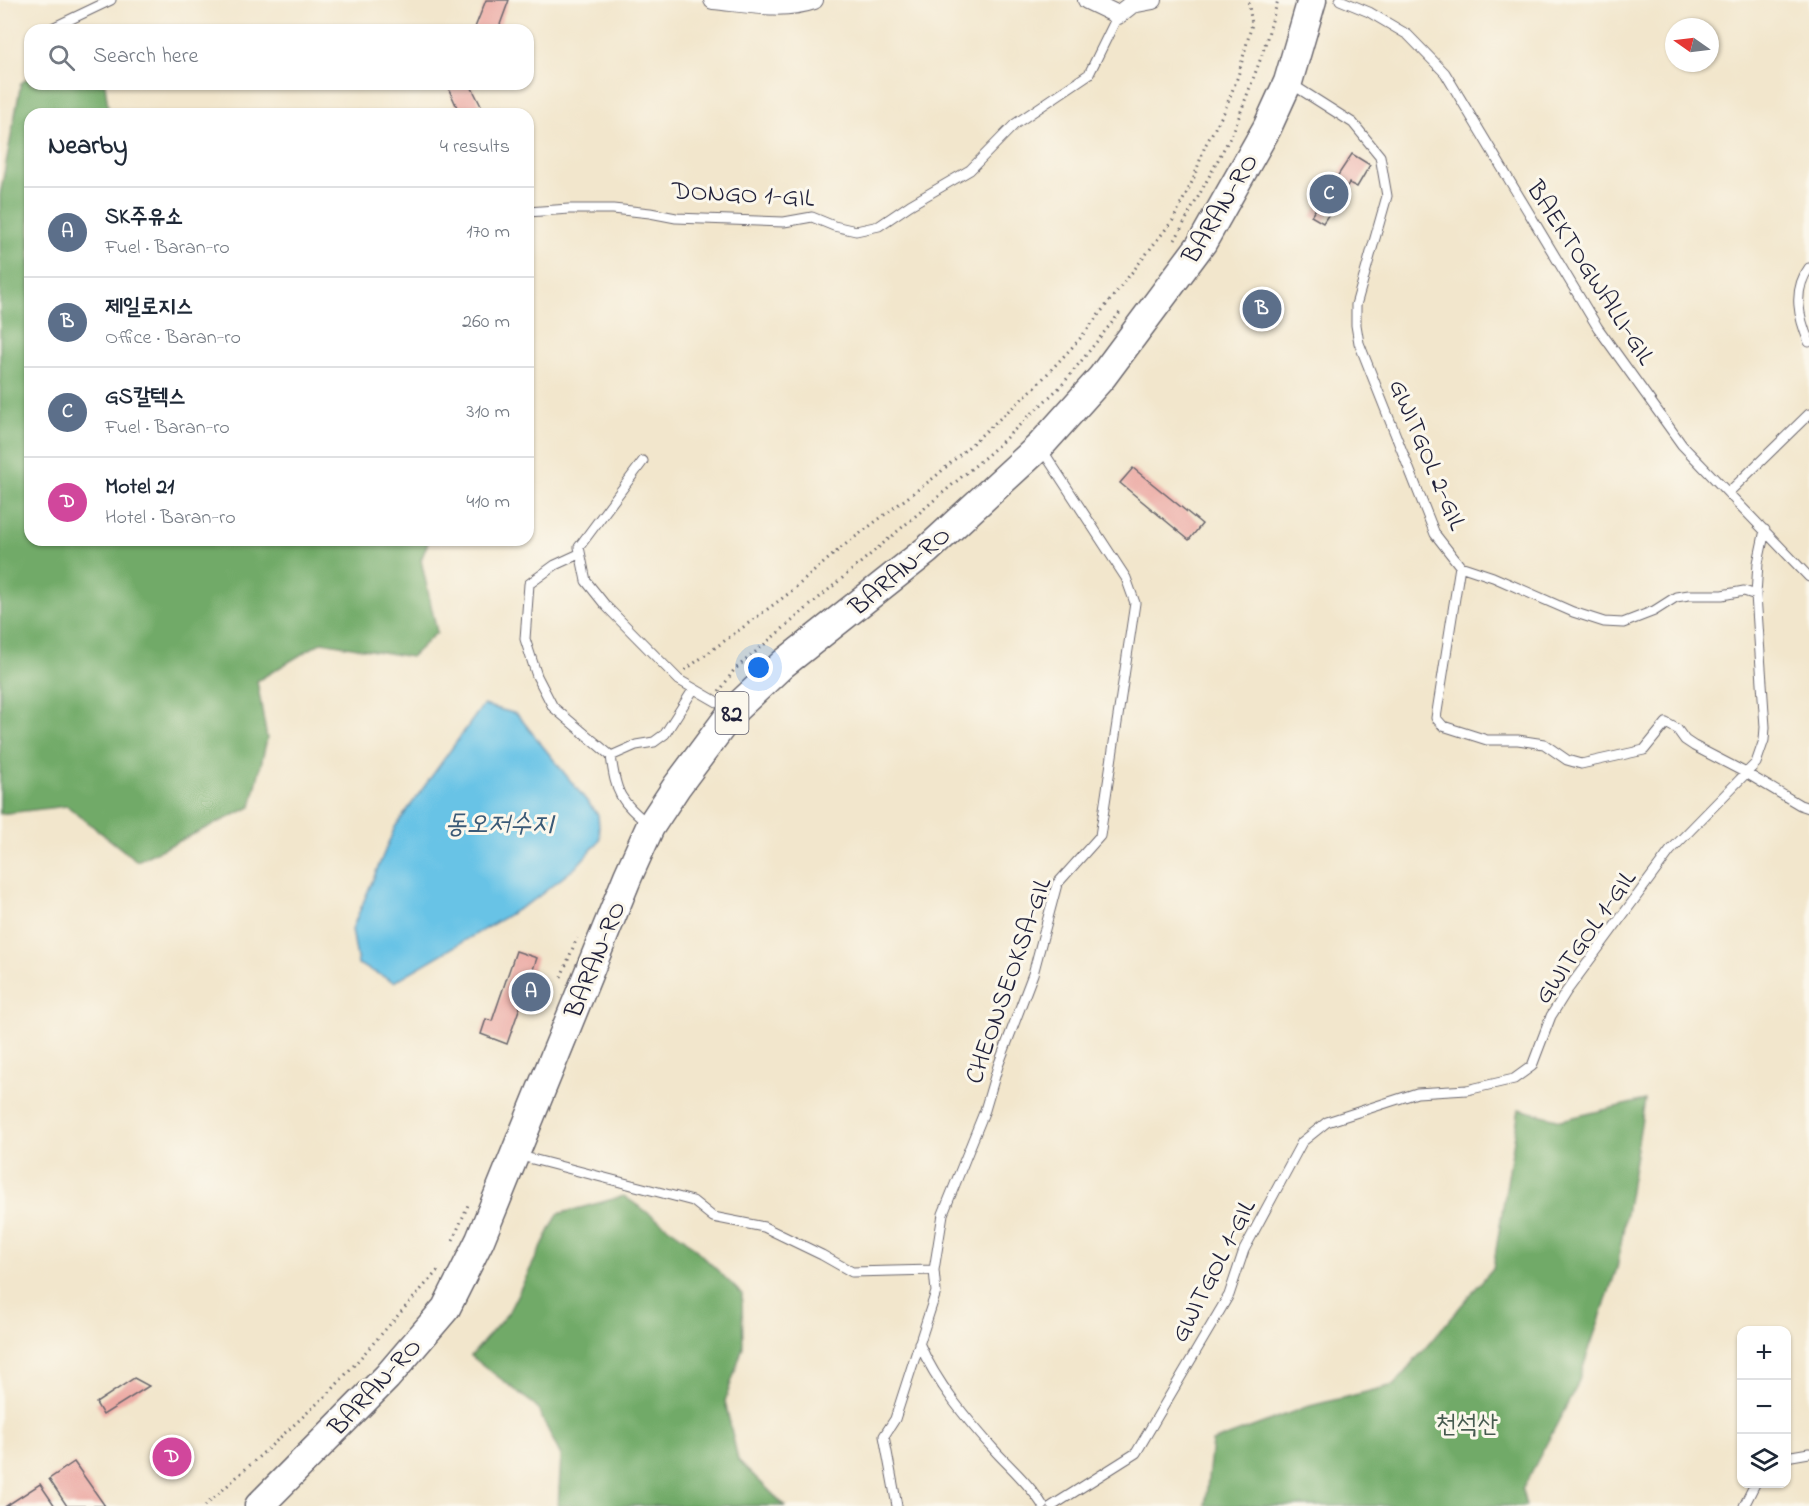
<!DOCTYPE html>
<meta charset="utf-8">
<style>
body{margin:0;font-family:"Indie Flower","Poor Story",sans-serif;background:#f6f6f7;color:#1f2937}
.controls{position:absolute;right:18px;bottom:18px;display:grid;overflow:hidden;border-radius:12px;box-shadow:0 2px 4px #0004}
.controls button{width:54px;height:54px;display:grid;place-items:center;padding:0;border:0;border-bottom:2px solid #e0e1e3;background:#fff;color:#1f2937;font:30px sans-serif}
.compass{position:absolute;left:1665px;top:18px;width:54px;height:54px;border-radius:50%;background:#fff;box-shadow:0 2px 4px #0004;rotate:284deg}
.you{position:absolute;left:759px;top:668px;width:21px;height:21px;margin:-15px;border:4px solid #fff;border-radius:50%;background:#1a73e8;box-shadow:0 0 0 9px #1a73e833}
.badge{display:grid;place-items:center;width:39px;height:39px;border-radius:50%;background:#1f6fb2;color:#fff;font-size:20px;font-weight:700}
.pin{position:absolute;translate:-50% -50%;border:3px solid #fff;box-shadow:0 2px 6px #0006}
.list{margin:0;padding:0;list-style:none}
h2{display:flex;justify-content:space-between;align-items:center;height:78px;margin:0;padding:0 24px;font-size:26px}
h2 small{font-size:20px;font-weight:400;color:#747a83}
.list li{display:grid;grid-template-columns:39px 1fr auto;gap:18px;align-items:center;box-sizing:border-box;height:90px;padding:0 24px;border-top:2px solid #e0e1e3}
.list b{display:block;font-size:22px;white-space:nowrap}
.list p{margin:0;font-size:20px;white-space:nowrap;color:#747a83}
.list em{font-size:20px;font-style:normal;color:#747a83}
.icon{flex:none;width:33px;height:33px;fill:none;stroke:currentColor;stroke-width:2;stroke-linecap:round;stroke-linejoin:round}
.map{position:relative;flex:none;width:1809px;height:1506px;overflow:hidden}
.search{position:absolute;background:#fff;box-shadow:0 2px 4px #0004;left:24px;top:24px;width:510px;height:66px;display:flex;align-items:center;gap:15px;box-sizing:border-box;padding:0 21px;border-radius:18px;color:#747a83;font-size:22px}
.panel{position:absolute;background:#fff;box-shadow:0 2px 4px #0004;left:24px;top:108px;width:510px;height:438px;border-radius:18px}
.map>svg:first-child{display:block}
.forest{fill:#71aa68;stroke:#4a6652;stroke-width:1.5}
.water{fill:#68c3e6;stroke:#457290;stroke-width:1.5}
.building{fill:#ecaaa4}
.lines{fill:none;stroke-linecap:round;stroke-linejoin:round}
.lane-casing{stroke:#6b676e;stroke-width:11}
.street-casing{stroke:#6b676e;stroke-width:20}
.primary-casing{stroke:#6b676e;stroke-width:31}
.path{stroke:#6b676e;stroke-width:3;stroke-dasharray:1.5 4.5;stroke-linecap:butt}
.lane{stroke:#fff;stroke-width:9}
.street{stroke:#fff;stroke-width:18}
.primary{stroke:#fff;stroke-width:28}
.labels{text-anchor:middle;stroke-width:6;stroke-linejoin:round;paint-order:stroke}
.shield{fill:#fbf7ec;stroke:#636270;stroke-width:1.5}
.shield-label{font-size:24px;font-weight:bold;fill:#22223b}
.street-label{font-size:26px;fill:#22223b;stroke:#fbf7ec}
.park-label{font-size:26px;fill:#475b50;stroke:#fbf7ec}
.water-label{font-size:27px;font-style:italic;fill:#3a5a77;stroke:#fbf7ec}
</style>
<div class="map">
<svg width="1809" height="1506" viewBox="0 0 1809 1506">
<rect width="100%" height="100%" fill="#fbf7ec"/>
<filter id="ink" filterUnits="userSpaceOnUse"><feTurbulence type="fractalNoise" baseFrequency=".0167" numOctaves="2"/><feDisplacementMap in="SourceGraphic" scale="12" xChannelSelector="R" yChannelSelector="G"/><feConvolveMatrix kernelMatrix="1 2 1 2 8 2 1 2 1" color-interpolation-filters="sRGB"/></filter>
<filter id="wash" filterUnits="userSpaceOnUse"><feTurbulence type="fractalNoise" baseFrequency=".008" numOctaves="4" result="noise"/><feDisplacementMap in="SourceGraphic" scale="24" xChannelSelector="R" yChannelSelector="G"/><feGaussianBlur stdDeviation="1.35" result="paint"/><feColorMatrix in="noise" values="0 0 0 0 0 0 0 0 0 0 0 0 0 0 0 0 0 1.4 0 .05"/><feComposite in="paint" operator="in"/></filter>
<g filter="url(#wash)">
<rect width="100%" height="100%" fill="#f2e6cc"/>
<path class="forest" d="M30 77V84H105L109 114H30V540H429L421 560 437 632 411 657 322 642 257 681 267 739 251 807 137 861 67 806 0 814V195L21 83Z
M1645 1100 1617 1268 1576 1388 1522 1490 1526 1506H1205L1212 1442 1306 1407 1394 1385 1493 1268 1519 1109 1561 1120Z
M624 1196 685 1239 742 1294 743 1347 725 1401 738 1460 785 1506H558L561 1456 536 1406 471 1356 508 1313 558 1214Z"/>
<path class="water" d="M483 705 517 714 598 815 600 840 576 867 534 900 394 982 358 964 352 929 395 827Z"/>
<g id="blocks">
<path class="building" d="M486 0H509L498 30H474Z
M449 84H470L485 114H460L447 85Z
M1352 154 1370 165 1357 187 1349 183 1323 223 1311 216Z
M1133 468 1202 524 1189 540 1120 483Z
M516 951 537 958 507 1044 481 1034 486 1019 492 1021Z
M134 1378 149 1386 103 1415 96 1403Z
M74 1462 105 1506H67L49 1479Z
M40 1484 55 1506H6Z"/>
</g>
</g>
<g filter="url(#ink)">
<use href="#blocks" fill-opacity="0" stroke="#6b676e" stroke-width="1.5"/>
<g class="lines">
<defs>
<path id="lane" d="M1340 0 1369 12 1408 35 1445 73 1598 328 1682 445 1809 577
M48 30 111 0
M1290 83 1353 123 1380 156 1387 196 1356 305V325L1359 343 1435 534 1460 566 1436 718 1443 726 1487 740H1518L1544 744 1567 760 1581 764 1644 750 1666 723 1677 729 1685 740 1694 746 1746 773 1800 805 1809 808
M528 212 569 209H613L650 213 676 218 784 222 812 217 834 226 856 231 879 226 910 205 970 170 1015 124 1089 74 1118 15
M1809 268C1792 291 1799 318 1809 342
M643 461 579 547 586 581 606 606 679 680 731 710
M1728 493 1809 414
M579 554 555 565 529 584 525 639 537 676 553 707 611 756C616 795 620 800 649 825
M1460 566 1493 577 1573 612 1604 622 1623 623 1654 611 1676 597 1689 595H1722L1744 591 1756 595
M611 756 636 745 654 742 665 734 693 690
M517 1155 693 1201 713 1217 764 1227 822 1255 852 1272 934 1270
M919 1343C937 1384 967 1420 997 1453 1013 1470 1031 1486 1043 1506
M1786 1457 1809 1453
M897 1506 884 1436 895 1419 936 1292 934 1270 943 1214 985 1110 998 1066 1033 974 1057 884 1100 836 1135 603 1126 578 1041 448
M1052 1506 1136 1453 1229 1295 1244 1250 1302 1142 1327 1122 1417 1093 1467 1090 1514 1079 1532 1066 1551 1016 1566 992 1670 851 1756 763 1764 740 1765 727 1756 595 1758 563 1765 530
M1744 1506 1755 1484"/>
<path id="street" d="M713 0C746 3 783 11 814 0
M1087 0 1118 15 1132 4 1153 0"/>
<path id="primary" d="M259 1506 387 1377 446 1308 480 1240 628 876 650 827 677 786 733 711 783 664 927 550 1040 446 1102 377 1202 243 1267 128 1288 82 1312 0"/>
</defs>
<use href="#lane" class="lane-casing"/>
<use href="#street" class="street-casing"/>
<use href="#primary" class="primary-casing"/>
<path class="path" d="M1175 240 1234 130 1262 55 1278 0
M685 670 788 594 842 547 936 476 1035 387 1078 341 1173 220 1193 180 1205 146 1224 112 1238 76 1252 24 1248 0
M719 692 734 670 991 452 1062 385 1122 310
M561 977 577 938
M453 1240 468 1205
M205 1506 331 1391 440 1268"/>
<use href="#lane" class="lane"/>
<use href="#street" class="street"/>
<use href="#primary" class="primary"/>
</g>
</g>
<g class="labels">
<rect class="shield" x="715.5" y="692" width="33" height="42" rx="4.5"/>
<g class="shield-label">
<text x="732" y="721">82</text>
</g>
<g class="street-label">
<text transform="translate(743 193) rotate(3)" y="9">DONGO 1-GIL</text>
<text transform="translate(1219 208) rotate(-59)" y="9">BARAN-RO</text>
<text transform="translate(1592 272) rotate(57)" y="9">BAEKTOGWALLI-GIL</text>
<text transform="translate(1429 454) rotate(67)" y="9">GWITGOL 2-GIL</text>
<text transform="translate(899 570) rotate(-40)" y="9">BARAN-RO</text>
<text transform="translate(1584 936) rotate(-55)" y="9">GWITGOL 1-GIL</text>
<text transform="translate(594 959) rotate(-68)" y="9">BARAN-RO</text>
<text transform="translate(1007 980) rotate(-71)" y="9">CHEONSEOKSA-GIL</text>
<text transform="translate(1212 1270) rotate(-63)" y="9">GWITGOL 1-GIL</text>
<text transform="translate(374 1386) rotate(-47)" y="9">BARAN-RO</text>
</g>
<g class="park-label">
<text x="1467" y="1432">천석산</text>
</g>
<g class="water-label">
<text x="499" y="832">동오저수지</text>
</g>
</g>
</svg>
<div class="controls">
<button>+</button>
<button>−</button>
<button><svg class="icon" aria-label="layers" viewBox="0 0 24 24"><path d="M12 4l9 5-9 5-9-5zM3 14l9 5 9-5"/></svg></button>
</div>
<svg class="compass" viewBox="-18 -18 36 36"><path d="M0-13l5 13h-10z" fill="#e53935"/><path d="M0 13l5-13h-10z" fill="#747a83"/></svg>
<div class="you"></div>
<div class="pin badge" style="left:531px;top:992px;background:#5c6f8a">A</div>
<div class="pin badge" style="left:1262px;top:309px;background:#5c6f8a">B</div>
<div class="pin badge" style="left:1329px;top:194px;background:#5c6f8a">C</div>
<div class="pin badge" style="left:172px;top:1457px;background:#d1479c">D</div>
<div class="search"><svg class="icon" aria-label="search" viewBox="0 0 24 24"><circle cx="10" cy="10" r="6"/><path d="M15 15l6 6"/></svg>Search here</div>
<section class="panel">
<h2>Nearby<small>4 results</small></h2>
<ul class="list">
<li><span class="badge" style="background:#5c6f8a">A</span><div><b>SK주유소</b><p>Fuel · Baran-ro</p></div><em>170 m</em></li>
<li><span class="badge" style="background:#5c6f8a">B</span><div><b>제일로지스</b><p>Office · Baran-ro</p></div><em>260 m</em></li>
<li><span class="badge" style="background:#5c6f8a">C</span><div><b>GS칼텍스</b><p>Fuel · Baran-ro</p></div><em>310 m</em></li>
<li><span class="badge" style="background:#d1479c">D</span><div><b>Motel 21</b><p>Hotel · Baran-ro</p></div><em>410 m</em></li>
</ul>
</section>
</div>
